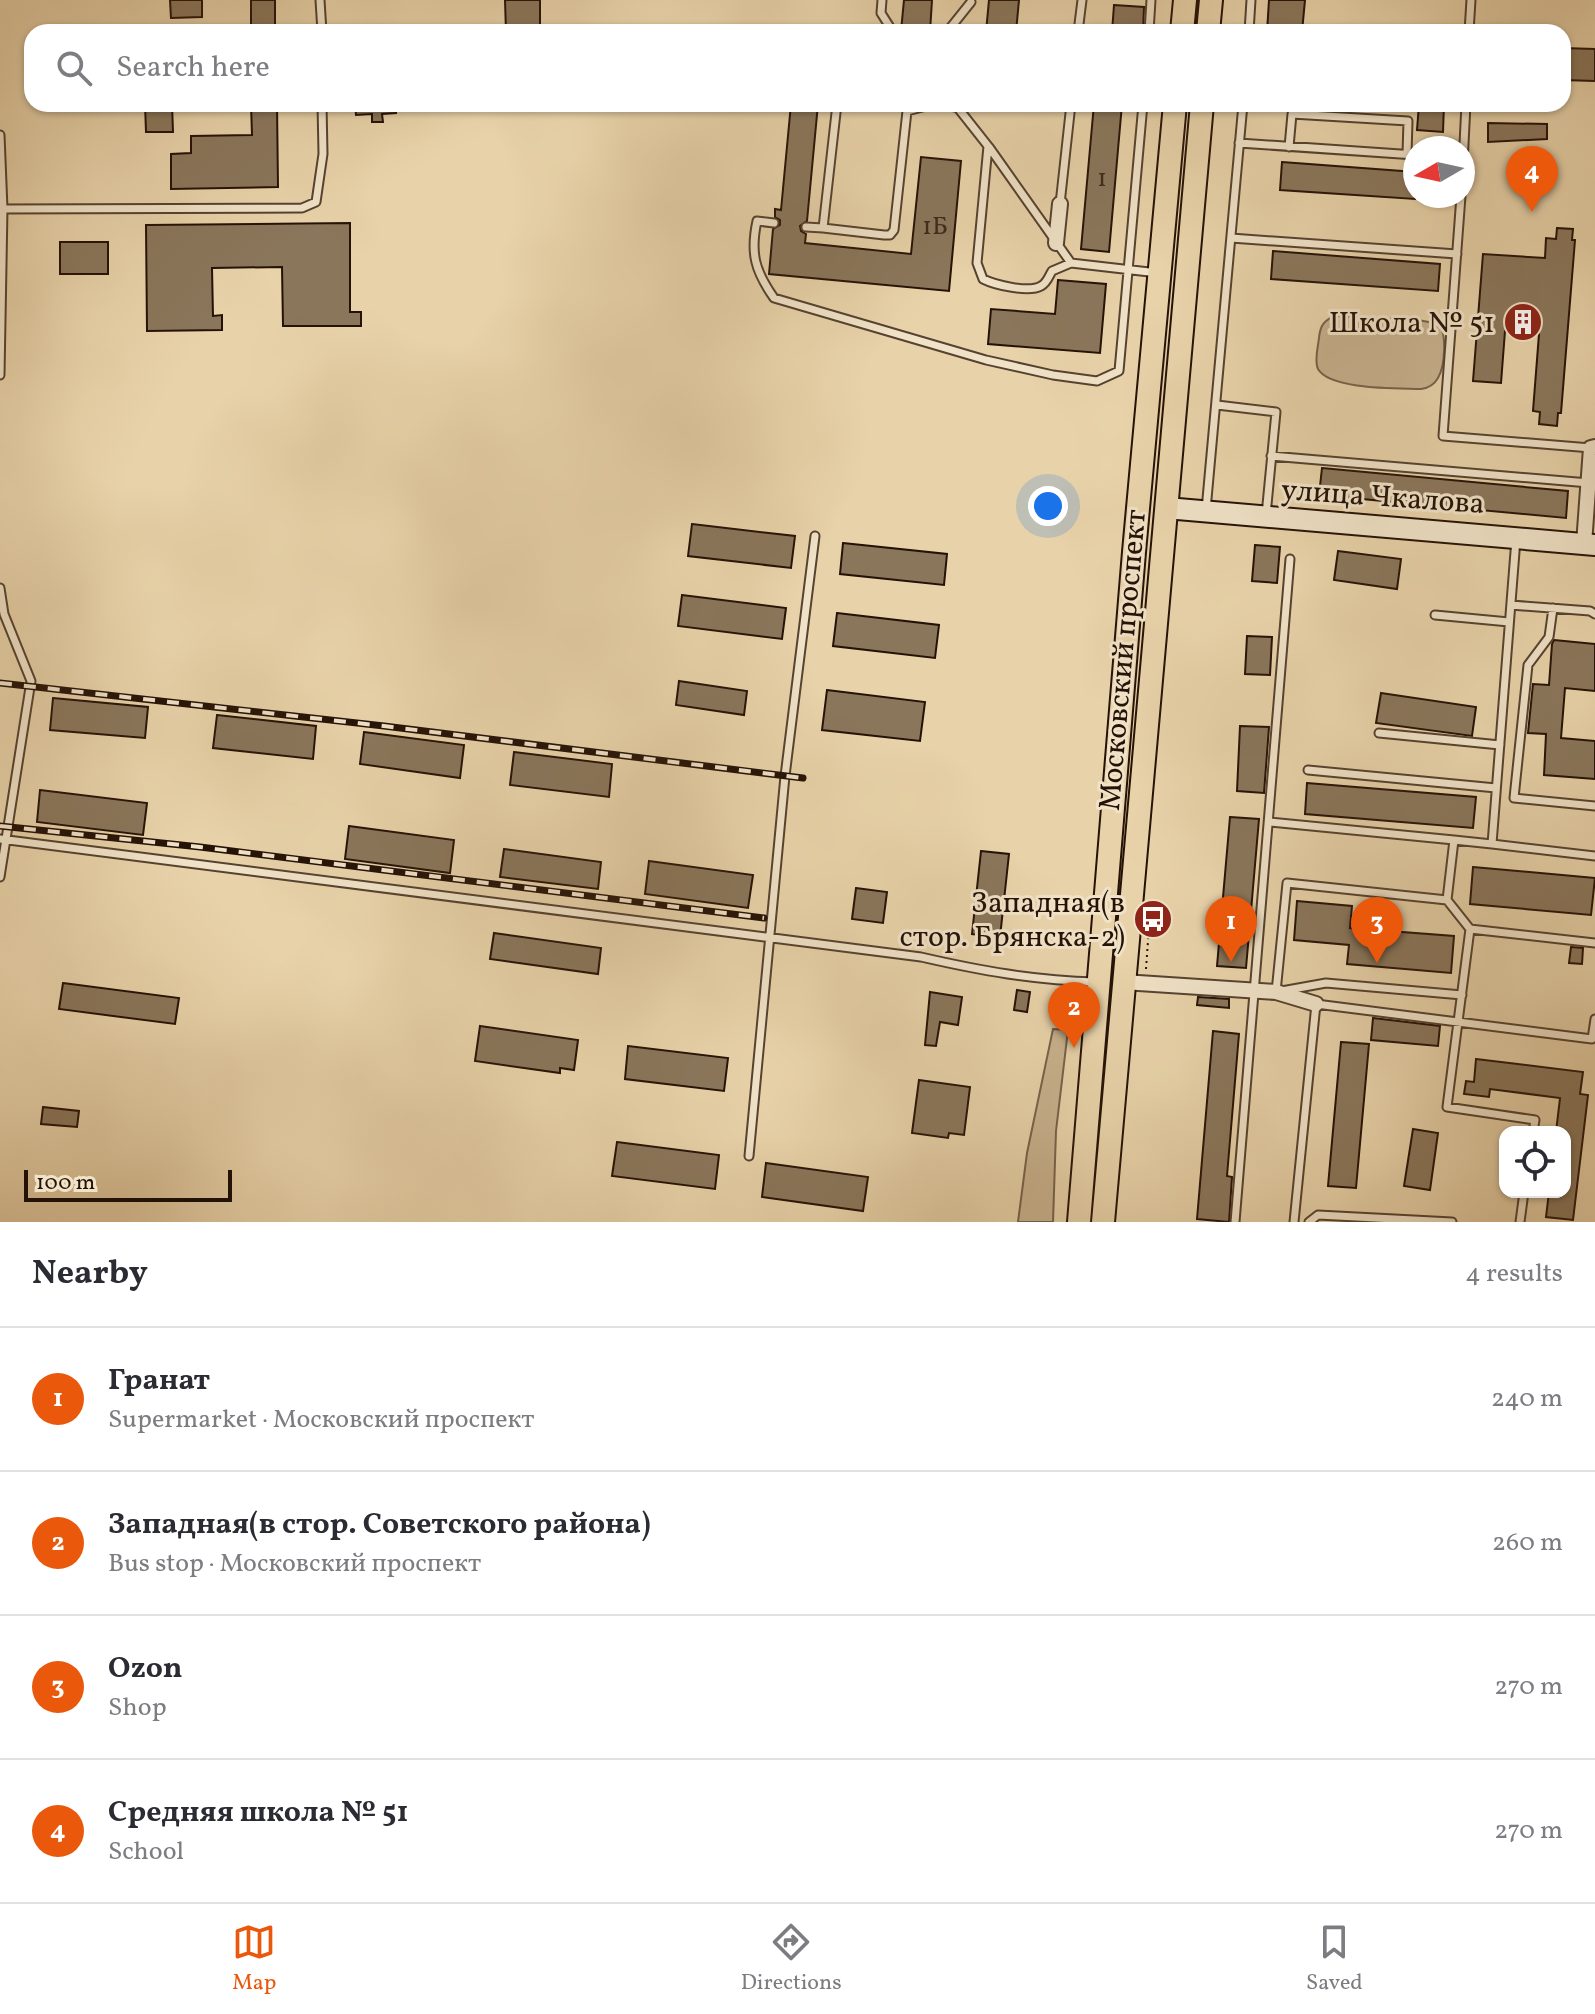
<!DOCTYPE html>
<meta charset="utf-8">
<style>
body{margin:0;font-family:Vollkorn,serif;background:#f7f7f7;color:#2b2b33}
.controls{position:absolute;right:24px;bottom:24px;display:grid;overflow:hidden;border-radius:16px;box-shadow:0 2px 6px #0004}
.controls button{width:72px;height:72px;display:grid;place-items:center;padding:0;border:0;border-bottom:2px solid #e1e1e2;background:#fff;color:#2b2b33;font:40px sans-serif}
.compass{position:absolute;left:1403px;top:136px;width:72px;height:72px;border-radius:50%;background:#fff;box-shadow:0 2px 6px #0004;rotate:261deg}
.scale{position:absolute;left:24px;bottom:20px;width:208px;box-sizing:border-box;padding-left:8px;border:4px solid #251207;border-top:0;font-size:22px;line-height:28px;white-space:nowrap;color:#251207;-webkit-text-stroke:6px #f0e2c7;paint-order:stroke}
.you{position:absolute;left:1048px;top:506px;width:28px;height:28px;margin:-20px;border:6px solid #fff;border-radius:50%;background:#1a73e8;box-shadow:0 0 0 12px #1a73e833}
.badge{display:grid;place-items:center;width:52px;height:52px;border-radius:50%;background:#ea580c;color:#fff;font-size:26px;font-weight:700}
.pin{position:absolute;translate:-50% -66px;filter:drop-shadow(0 2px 4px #0008)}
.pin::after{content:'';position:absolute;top:42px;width:28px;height:24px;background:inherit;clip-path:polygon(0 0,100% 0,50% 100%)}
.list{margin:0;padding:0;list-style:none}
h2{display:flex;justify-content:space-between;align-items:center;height:104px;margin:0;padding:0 32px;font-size:34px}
h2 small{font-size:26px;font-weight:400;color:#7c7c81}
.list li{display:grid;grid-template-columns:52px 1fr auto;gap:24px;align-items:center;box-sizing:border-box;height:144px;padding:0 32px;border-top:2px solid #e1e1e2}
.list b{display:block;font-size:30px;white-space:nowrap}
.list p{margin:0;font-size:26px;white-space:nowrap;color:#7c7c81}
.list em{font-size:26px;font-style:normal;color:#7c7c81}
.icon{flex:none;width:44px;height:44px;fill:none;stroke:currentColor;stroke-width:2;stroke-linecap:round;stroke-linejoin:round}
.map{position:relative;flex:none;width:1595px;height:1222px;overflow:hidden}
.search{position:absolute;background:#fff;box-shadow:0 2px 6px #0004;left:24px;right:24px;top:24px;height:88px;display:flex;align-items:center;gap:20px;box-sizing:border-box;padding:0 28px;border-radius:24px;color:#7c7c81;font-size:30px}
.sheet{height:680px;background:#fff}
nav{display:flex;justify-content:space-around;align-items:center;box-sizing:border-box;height:112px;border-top:2px solid #e1e1e2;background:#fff;font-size:22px;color:#7c7c81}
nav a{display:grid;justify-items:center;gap:4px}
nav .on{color:#ea580c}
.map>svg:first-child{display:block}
.green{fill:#c7b18d;stroke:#76624a;stroke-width:2}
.building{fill:#8a765b;stroke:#251207;stroke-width:2}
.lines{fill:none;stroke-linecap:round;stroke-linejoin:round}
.lane-casing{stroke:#564230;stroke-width:11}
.street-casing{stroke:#564230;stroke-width:18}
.secondary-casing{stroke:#251207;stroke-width:24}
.primary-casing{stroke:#251207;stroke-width:26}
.path{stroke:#251207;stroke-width:2;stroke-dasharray:2 4;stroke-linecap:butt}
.lane{stroke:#f0e2c7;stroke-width:7}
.street{stroke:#f0e2c7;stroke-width:14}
.secondary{stroke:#f0e2c7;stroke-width:20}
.primary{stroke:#e8d2a9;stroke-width:22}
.rail-casing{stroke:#251207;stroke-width:7}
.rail{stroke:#f0e2c7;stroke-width:4;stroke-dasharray:12;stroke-linecap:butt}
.labels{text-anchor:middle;stroke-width:6;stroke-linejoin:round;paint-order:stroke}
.number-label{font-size:26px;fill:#3e2b1c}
.poi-label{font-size:30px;fill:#251207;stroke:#f0e2c7;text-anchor:end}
.street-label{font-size:30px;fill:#251207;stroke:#f0e2c7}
</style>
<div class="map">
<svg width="1595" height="1222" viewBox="0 0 1595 1222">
<rect width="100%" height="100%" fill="#e8d2a9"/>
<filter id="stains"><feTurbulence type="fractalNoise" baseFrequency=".0025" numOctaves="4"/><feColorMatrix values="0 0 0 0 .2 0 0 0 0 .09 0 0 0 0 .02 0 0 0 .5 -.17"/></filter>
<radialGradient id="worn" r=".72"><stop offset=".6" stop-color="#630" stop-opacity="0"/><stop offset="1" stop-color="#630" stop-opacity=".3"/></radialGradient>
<path class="green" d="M1337 316 1418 320 1439 324C1447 335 1445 366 1438 378 1434 385 1429 388 1421 389 1399 388 1330 390 1318 369 1314 361 1318 347 1319 338 1320 326 1324 319 1337 316Z
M1053 1029 1068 1030 1056 1131 1053 1222H1018L1027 1153Z"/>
<path class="building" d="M170 0H202V17L171 18Z
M251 0H275V32H251Z
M505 0H540V32H506Z
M904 0H932L930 32 901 31Z
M989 0H1019L1016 32H986Z
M1269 0H1305L1302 32H1267Z
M1114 5 1144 7 1143 32H1112Z
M1563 48 1595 49V81L1563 80Z
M145 104H172L173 132H146Z
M251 104H277L278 187 171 189V154L191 153V136L252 135Z
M355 104H396V113L382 114 383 122H372V114L356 115Z
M791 104H818L807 221 800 226 801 231 806 234 805 243 911 254 921 157 961 161 949 291 769 274 773 229 780 225V220L775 217V209L781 210Z
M1094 104H1122L1109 252 1081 249Z
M1419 104H1444L1443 132 1417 130Z
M1488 123 1547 124V139L1488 142Z
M1282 162 1415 172V199L1280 190Z
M350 223V312H361V326H283L282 267 212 268 213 316 222 315V330L147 331 146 225Z
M1557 228 1573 229 1572 240H1575L1561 413H1558L1557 426 1539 424 1540 412 1533 411 1539 334 1505 331 1501 383 1473 381 1483 254 1545 258 1546 238 1556 239Z
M60 242H108V274H60Z
M1273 251 1440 264 1438 291 1271 279Z
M1058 280 1106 284 1100 353 988 344 991 309 1055 314Z
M1322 468 1568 491 1566 518 1319 495Z
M692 524 795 536 791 568 688 556Z
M843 543 947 554 944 585 840 574Z
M1255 545 1280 547 1277 583 1252 581Z
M1338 551 1401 559 1397 589 1334 580Z
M682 595 786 608 782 639 678 626Z
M837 613 939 625 935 658 833 646Z
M1247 636 1272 637 1270 675 1245 674Z
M1554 640 1595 644V691L1565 688 1561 738 1595 741V779L1544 775 1546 734 1528 733 1533 684 1549 685 1552 644Z
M679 681 747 691 744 715 676 705Z
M827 690 925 702 920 741 822 730Z
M1381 693 1476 707 1472 736 1376 723Z
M53 698 148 707 145 738 50 730Z
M217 715 316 726 313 759 213 748Z
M1240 726 1269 727 1264 793 1237 791Z
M364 732 464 745 460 778 360 764Z
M514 752 612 764 609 797 510 785Z
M1307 783 1476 797 1473 828 1305 814Z
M40 790 147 803 143 835 37 822Z
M1230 817 1259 819 1246 968 1217 966Z
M349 826 454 840 450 873 345 859Z
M504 849 601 862 598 889 500 877Z
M981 851 1009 854 1000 937 972 934Z
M649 861 753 875 748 908 645 894Z
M1473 867 1595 878 1591 915 1470 904Z
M856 888 887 892 883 923 852 919Z
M1297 901 1352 906 1350 928 1454 936 1451 973 1347 964 1349 945 1294 940Z
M494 933 601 948 598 974 490 959Z
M1571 947 1583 948 1582 964 1569 963Z
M63 983 179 998 175 1024 59 1009Z
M1017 990 1030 992 1027 1012 1014 1010Z
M930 992 962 997 958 1025 940 1022 936 1046 925 1045Z
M1198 997 1229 999V1008L1197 1005Z
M1373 1018 1440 1026 1438 1046 1371 1040Z
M480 1026 578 1040 574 1070 560 1068V1073L475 1061Z
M1213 1031 1239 1034 1227 1176 1232 1177 1229 1222 1197 1219Z
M1341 1042 1369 1044 1356 1188 1328 1186Z
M628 1046 728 1058 724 1091 625 1079Z
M1476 1059 1583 1072 1580 1094 1588 1095 1573 1220 1546 1217 1549 1192H1565V1132H1556L1560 1098 1490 1089 1489 1097 1464 1094 1466 1081 1474 1082Z
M919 1080 970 1087 964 1135 949 1133 948 1138 912 1133Z
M43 1107 79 1111 77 1127 41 1124Z
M1413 1129 1438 1133 1430 1190 1404 1186Z
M617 1142 719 1155 715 1189 612 1176Z
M766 1163 868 1177 863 1211 762 1197Z"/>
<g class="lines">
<defs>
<path id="lane" d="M320 0 322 32
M882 0 881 13 893 32
M947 32 971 2
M1078 32 1082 0
M1149 32 1151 0
M1249 32 1251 0
M1469 32 1471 0
M837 104 823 228 884 235H890L894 230 907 111
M944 104 958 108 988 146 977 263 983 279C995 285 1029 293 1041 286 1047 283 1049 276 1052 271L1071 263 1158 273
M907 111 934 104
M0 135 3 209 0 375
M1239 143 1415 155
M989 147 1071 263
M1289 147 1292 114 1408 121 1407 154
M1463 164 1466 104
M1461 196 1443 436 1591 448
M1060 204 1071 104
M0 209 302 208 316 202 323 154 322 104
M774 223 757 221C750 253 755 271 774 298L986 360 1053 375 1097 381 1119 371 1143 104
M806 227 823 228
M1231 238 1457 254
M1217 405 1276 412 1266 515
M1271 456 1589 483
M1206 510 1243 104
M1516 539 1492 844 1595 856
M0 588 4 614 31 681 0 877
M1511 605 1590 611 1595 614
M1553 608 1549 637 1528 665 1514 798 1595 806
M1435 615 1509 622
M1379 733 1500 745
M1308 770 1496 788
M1269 822 1454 840
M0 839 921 957C982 971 1033 980 1096 982
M1447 900 1470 929 1447 1107 1535 1120 1533 1132
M1470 929 1595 943
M1462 995 1326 983 1276 992 1287 883 1447 900 1454 840 1492 844
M749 1156 785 776 815 536
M1235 1222 1290 559
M1294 1222 1316 1004 1592 1039 1595 1019
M1309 1222 1318 1215 1452 1222
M1520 1222 1524 1192"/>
<path id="street" d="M1056 243 1060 204
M1584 544 1591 448 1595 447
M1123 982 1276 992 1316 1004"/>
<path id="secondary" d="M1166 508 1595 545"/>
<path id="primary" d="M1182 32 1185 0
M1208 32 1211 0
M1079 1222 1134 552 1175 104
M1103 1222 1202 104"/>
</defs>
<use href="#lane" class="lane-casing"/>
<use href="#street" class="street-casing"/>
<use href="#secondary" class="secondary-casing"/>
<use href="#primary" class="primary-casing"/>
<path class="path" d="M1146 969 1149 927"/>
<use href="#lane" class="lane"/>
<use href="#street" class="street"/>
<use href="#secondary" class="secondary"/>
<use href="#primary" class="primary"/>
<defs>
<path id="rail" d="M0 683 384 726 803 778
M0 826 200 847 764 918"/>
</defs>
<use href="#rail" class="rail-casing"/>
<use href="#rail" class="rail"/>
</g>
<defs>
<symbol id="building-disc" viewBox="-11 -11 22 22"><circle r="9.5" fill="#8f2418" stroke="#f0e2c7"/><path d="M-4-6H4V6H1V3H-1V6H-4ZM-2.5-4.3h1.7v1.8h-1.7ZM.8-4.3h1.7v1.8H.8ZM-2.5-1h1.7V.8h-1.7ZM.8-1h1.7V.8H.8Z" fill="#fff"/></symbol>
<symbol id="bus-disc" viewBox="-11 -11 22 22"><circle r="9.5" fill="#8f2418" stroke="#f0e2c7"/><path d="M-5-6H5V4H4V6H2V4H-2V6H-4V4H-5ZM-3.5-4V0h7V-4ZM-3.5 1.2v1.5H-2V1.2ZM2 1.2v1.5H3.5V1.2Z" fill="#fff"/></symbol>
</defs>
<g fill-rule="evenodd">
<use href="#building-disc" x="1501" y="300" width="44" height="44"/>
<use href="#bus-disc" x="1131" y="897" width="44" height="44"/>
</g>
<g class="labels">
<g class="number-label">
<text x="1102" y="186">1</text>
<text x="935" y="234">1Б</text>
</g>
<g class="poi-label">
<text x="1495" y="332">Школа № 51</text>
<text x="1125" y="912">Западная(в<tspan x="1125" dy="34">стор. Брянска-2)</tspan></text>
</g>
<g class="street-label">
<text transform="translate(1383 496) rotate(4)" y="10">улица Чкалова</text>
<text transform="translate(1122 660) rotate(-85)" y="10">Московский проспект</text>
</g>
</g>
<rect width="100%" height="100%" filter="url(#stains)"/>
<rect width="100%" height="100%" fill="url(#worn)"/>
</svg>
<div class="controls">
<button><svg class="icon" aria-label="locate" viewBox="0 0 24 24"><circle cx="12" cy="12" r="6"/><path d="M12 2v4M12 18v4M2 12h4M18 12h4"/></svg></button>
</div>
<svg class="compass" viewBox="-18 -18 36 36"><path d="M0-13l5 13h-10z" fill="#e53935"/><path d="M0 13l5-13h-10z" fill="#7c7c81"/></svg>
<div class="scale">100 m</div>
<div class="you"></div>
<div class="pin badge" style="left:1231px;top:962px">1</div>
<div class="pin badge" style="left:1074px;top:1048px">2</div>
<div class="pin badge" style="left:1377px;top:963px">3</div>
<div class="pin badge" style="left:1532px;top:212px">4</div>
<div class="search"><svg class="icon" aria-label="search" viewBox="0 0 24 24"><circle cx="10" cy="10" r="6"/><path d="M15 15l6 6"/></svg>Search here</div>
</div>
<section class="sheet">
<h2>Nearby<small>4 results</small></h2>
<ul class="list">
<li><span class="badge">1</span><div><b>Гранат</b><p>Supermarket · Московский проспект</p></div><em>240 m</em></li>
<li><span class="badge">2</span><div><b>Западная(в стор. Советского района)</b><p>Bus stop · Московский проспект</p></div><em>260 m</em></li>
<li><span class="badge">3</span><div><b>Ozon</b><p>Shop</p></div><em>270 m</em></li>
<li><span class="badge">4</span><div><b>Средняя школа № 51</b><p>School</p></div><em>270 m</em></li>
</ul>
</section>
<nav>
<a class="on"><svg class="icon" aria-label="map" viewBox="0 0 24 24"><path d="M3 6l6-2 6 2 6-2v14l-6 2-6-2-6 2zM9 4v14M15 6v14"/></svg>Map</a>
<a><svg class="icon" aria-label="directions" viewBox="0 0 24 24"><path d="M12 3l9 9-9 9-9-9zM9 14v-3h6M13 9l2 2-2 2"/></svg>Directions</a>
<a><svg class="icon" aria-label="saved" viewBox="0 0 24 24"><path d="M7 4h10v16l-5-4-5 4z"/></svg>Saved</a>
</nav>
